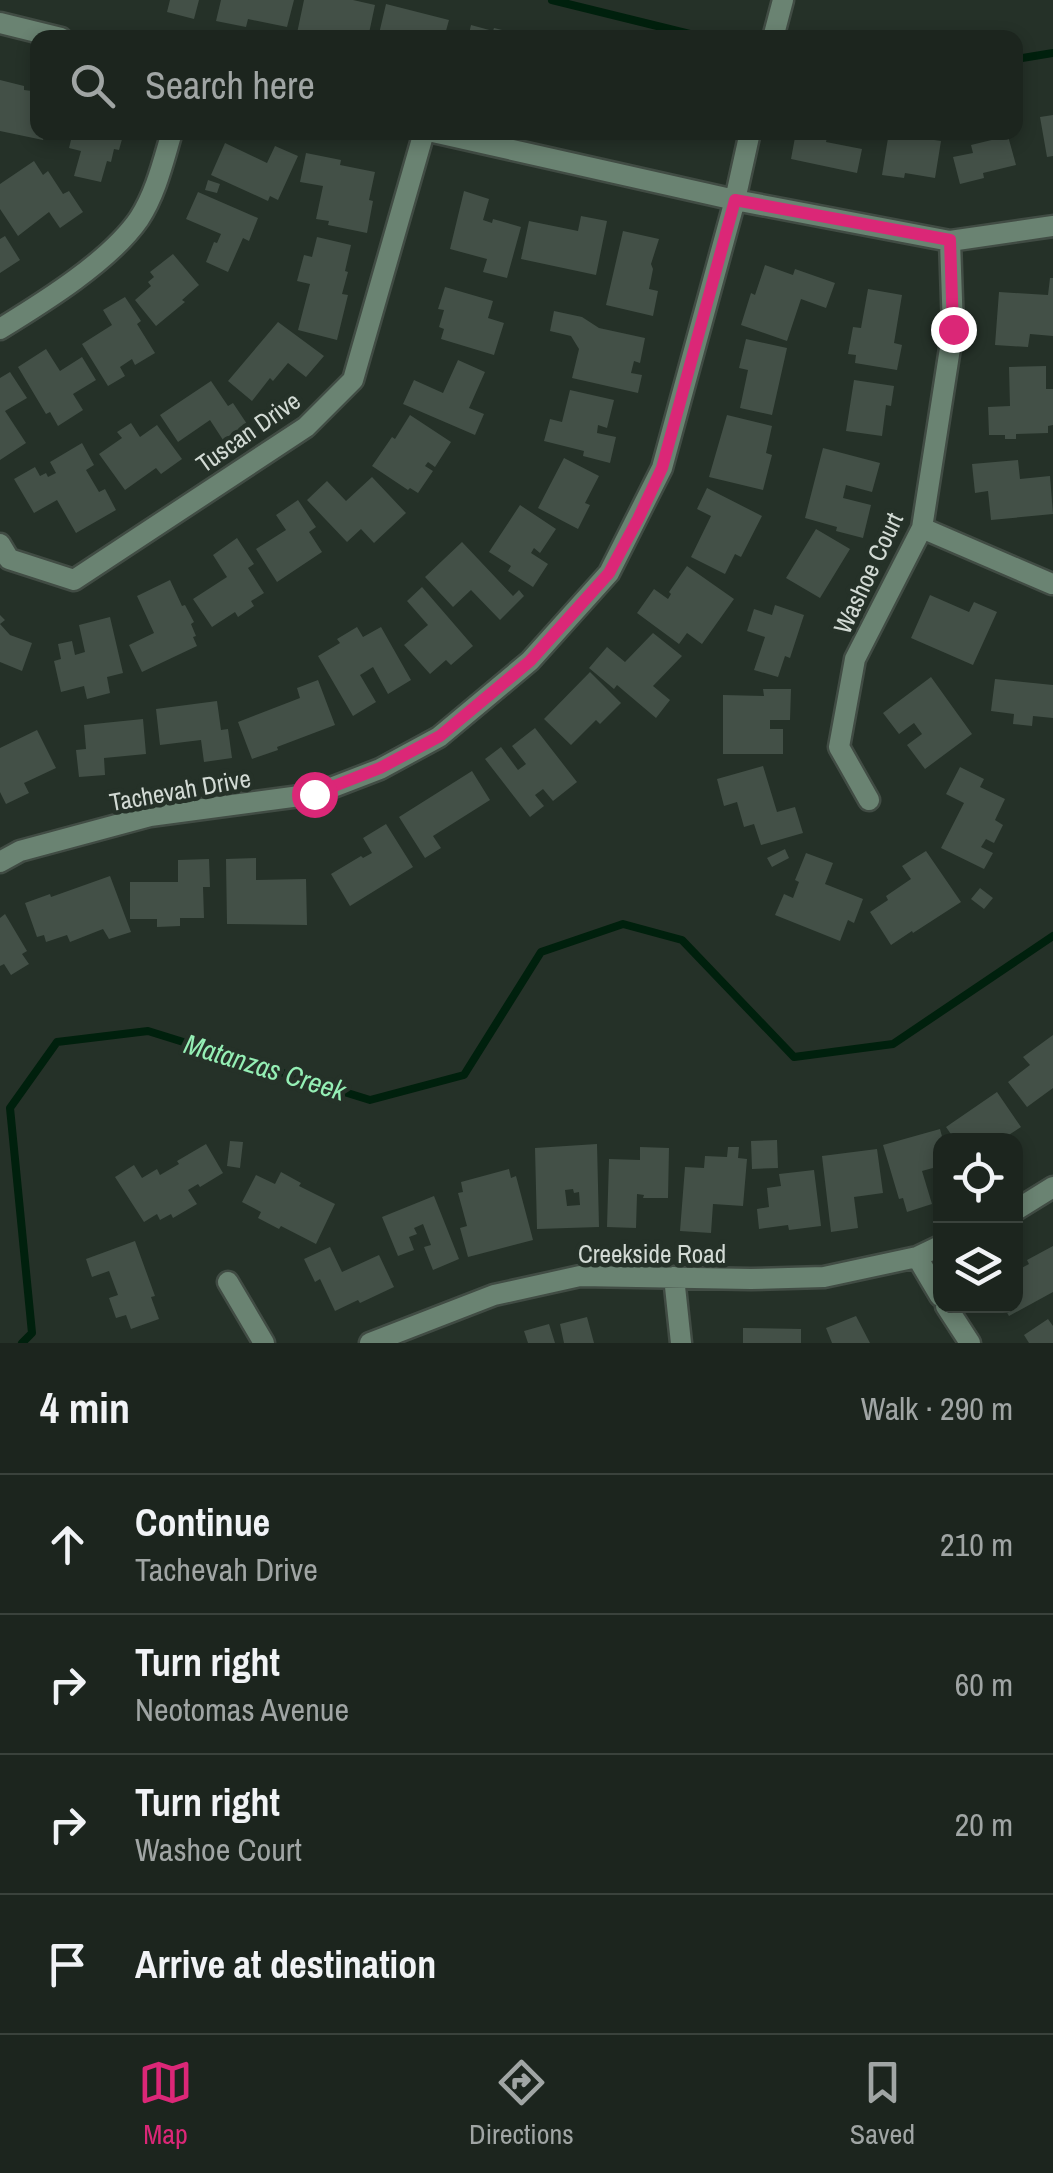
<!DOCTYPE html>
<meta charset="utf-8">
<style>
body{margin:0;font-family:"Archivo Narrow",sans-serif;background:#29312b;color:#f1f3f6}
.controls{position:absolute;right:30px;bottom:30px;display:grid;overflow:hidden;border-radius:20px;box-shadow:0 5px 15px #0003}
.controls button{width:90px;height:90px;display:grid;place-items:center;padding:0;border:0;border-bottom:2px solid #3a423c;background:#1c251e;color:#f1f3f6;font:50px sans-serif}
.stop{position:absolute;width:30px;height:30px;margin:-22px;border:8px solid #db2777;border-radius:50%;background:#fff}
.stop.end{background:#db2777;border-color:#fff;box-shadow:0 2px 10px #0008}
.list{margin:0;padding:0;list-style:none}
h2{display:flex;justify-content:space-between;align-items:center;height:130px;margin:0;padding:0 40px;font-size:42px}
h2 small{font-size:32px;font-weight:400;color:#a0a5a4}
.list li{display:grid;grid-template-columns:65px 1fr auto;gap:30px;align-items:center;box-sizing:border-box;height:140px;padding:0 40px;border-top:2px solid #3a423c}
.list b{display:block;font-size:38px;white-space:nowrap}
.list p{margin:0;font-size:32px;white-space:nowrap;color:#a0a5a4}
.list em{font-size:32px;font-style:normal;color:#a0a5a4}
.icon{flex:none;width:55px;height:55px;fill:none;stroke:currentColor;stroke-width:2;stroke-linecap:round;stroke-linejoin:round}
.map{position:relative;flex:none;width:1053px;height:1343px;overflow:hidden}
.search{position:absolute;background:#1c251e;box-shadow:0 5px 15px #0003;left:30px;right:30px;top:30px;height:110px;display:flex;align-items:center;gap:25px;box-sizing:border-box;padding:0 35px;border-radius:20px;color:#a0a5a4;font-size:38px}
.sheet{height:690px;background:#1c251e}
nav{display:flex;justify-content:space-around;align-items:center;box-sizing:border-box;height:140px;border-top:2px solid #3a423c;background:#1c251e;font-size:28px;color:#a0a5a4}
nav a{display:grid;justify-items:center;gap:5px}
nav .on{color:#db2777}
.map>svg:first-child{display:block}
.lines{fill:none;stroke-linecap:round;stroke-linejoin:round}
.stream{stroke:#00200d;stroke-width:8}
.building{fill:#435047;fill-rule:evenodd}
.street-casing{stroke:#414c44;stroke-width:25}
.street{stroke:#6a8372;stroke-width:20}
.route{stroke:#db2777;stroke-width:12}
.labels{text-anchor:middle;stroke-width:9;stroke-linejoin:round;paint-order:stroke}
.street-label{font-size:25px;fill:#d2dad4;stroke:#253128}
.water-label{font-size:28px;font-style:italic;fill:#95efb5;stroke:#253128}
</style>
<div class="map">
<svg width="1053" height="1343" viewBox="0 0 1053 1343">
<rect width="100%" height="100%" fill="#253128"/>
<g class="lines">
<path class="stream" d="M552 0 706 38
M1016 59 1053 53
M22 1343 32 1333 10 1108 57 1042 148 1031 370 1100 464 1075 541 952 623 924 682 940 794 1057 893 1044 1053 936"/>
</g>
<path class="building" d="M170 0H199L194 19 167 12Z
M221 0H294L287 27 248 19 246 27 216 21Z
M304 0H353L375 5 368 38 325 30 323 38H296Z
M386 4 449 20 444 38H378Z
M471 25 493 31 494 28 514 33 513 38H468Z
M0 80 24 86V90L32 91 34 80 38 81V132H45L43 140 0 131Z
M1053 115V156L1047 157 1040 117Z
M73 132H124L119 150 114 149 111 162 107 161 101 182 74 176 81 151 69 148Z
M796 132H828L826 142 862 149 857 173 791 159Z
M889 132H908L907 136 941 141 935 178 905 173 904 178 882 175Z
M1008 136 1016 165 983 173 984 178 960 184 953 157 973 153 971 145Z
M225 143 267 163 275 146 298 156 278 200 270 196 268 201 211 175Z
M306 153 341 160 340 165 375 172 369 200 373 201 367 233 328 225 329 221 316 219 323 186 300 182Z
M34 161 43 175 48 171 63 194 69 191 83 212 60 228 49 212 18 236 0 209V184Z
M208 180 220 184 217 193 205 190Z
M464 191 489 199 483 220 492 223 493 219 521 227 507 278 483 272 487 259 450 249Z
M198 192 258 218 249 241 243 238 228 272 206 262 214 242 217 243 221 234 186 219Z
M581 216 607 221 596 275 521 259 529 221 578 231Z
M623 231 659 239 651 264 653 269 649 289 658 291 653 316 606 305Z
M5 236 20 260 0 273V239Z
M317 237 351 245 345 271 348 272 342 294 348 295 337 340 298 330 310 284 297 281 304 255 312 257Z
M173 254 199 285 182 300 185 302 156 326 135 300 151 286 148 282 154 277 150 272Z
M765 265 793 275 795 269 835 283 826 308 801 299 787 341 741 325 751 293 755 295Z
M1050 278H1053V336L1030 334 1028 347 995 345 999 292 1048 295Z
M445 287 493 301 488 318 504 323 494 355 441 339 444 329 439 327 444 310 438 309Z
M868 289 902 295 894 343 902 345 897 370 855 363 856 355 848 354 853 327 861 328Z
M125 297 141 321 137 324 155 353 135 365 132 359 120 367 125 376 108 386 82 344 112 325 103 310Z
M554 311 582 317 599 328 645 338 640 363 634 361 631 373 642 375 638 393 572 378 579 349 571 336 550 331Z
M278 322 324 356 306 377 288 363 273 381 270 378 252 401 228 381Z
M746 339 787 348 772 415 740 408 748 370 739 368Z
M46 349 60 371 82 357 96 380 73 394 83 410 58 426 50 412 46 414 18 367Z
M458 360 485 372 469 408 484 414 475 435 403 404 414 380 443 393Z
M1046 366V389H1053V425L1048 426V433L1016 434V439H1005V435H989L988 407 1010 406 1009 367Z
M10 372 27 398 5 411 26 443 0 460V378Z
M854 380 894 386 891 406 886 405 882 436 846 431Z
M211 381 228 406 233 403 247 424 223 440 210 420 178 442 160 415Z
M570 390 614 400 607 428 598 425 597 433 616 437 610 463 583 456 584 451 544 441 550 419 562 422Z
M410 415 451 442 435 467 428 462 425 466 433 471 418 493 410 488 408 490 372 466 392 437 395 439Z
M727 415 772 426 766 453 772 455 763 490 709 477Z
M131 423 140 437 157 425 182 459 161 474 156 468 125 490 99 454 122 438 117 432Z
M82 443 94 465 86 470 99 492 105 489 116 510 76 533 57 500 34 513 14 479 35 467 40 476 46 473 48 477 56 473 50 462Z
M823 448 880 463 872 492 846 485 843 498 871 505 863 538 836 531 837 527 805 518Z
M564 458 599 476 585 503 590 505 578 529 538 508Z
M1018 460 1020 479 1050 476 1053 514 991 520 988 491 975 493 972 464Z
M372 477 406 513 374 543 361 529 347 542 307 500 327 481 346 501Z
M707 488 762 516 741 557 735 554 725 574 691 557 711 516 697 509Z
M298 500 316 527 309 532 322 552 277 582 256 549 286 530 276 515Z
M520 505 556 529 540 553 534 548 531 553 548 564 533 587 508 571 511 566 489 552Z
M816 529 850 549 820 598 786 578Z
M237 538 254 564 248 568 264 593 251 601 254 606 238 617 235 612 212 627 193 599 227 577 213 555Z
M462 542 513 596 519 590 524 596 500 620 471 590 453 607 425 577Z
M687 566 734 599 702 644 687 633 679 644 637 613 654 589 668 599 671 594 669 592Z
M170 580 182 606 185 605 194 622 191 624 196 636 193 637 197 646 142 672 129 645 154 633 137 596Z
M422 587 473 646 451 665 446 660 430 674 404 645 428 625 407 601Z
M930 595 969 612 974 602 997 612 973 665 911 638Z
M775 605 804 615 790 658 785 656 778 677 754 670 765 637 747 631 754 609 772 615Z
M0 615 5 620 0 624 10 635 32 643 22 671 0 662Z
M110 617 123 673 107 677 110 693 87 699 84 686 61 692 54 661 61 659 58 644 72 641 75 655 85 652 79 625Z
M357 627 363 637 381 627 411 680 388 694 373 667 360 675 376 702 353 716 318 656 340 643 337 639Z
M653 633 682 656 653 686 670 700 656 718 617 685 614 689 589 668 607 647 625 662Z
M590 672 621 703 600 724 596 720 571 745 544 719Z
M931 677 972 734 925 769 907 745 922 734 914 723 899 734 883 713Z
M995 679 1053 685V718L1033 716 1032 726 1013 724 1014 714 991 711Z
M318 680 335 725 277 747 278 750 252 759 238 722 300 698 297 688Z
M763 689H791L790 720H770V729H783V754H723V695L764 696Z
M217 701 221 730 228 729 232 758 204 762 201 740 160 745 156 709Z
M143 719 146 754 104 758 105 775 79 777 76 750 86 749 84 725Z
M535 728 577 782 553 801 543 789 535 795 544 806 530 817 485 759 501 747 518 770 526 764 512 746Z
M37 730 56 768 24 783 29 793 6 804 0 792V748Z
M763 766 777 812 795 807 803 833 761 845 754 824 744 827 737 802 724 806 717 779Z
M960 767 984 779 980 787 1005 799 995 820 1003 825 994 843 986 839 981 847 993 853 984 869 941 848 964 803 946 794Z
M472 771 490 800 433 836 441 848 425 858 399 817Z
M386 824 413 867 350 906 331 874 361 856 363 858 372 853 363 838Z
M785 849 789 858 772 867 767 858Z
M926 851 961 902 913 933 912 931 891 945 870 912 888 900 886 896 911 879 902 866Z
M806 853 833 863 825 884 863 899 854 923 848 920 840 941 775 915 784 894 793 898 799 882 795 880Z
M256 858V880L306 879 307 925 227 924 226 859Z
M209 859 210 887H203L204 918H180V926L157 927V919H130V882H178V860Z
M110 876 131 932 109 939 103 929 70 942 67 935 46 942 44 935 37 937 25 903 50 894 51 897Z
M980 888 993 898 984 909 971 899Z
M5 914 27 951 22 954 29 964 11 975 4 964 0 966V918Z
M1053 1035V1088L1027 1107 1008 1082 1030 1065 1023 1057Z
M997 1092 1021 1127 1001 1140H955L946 1127Z
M940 1129 943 1140H940V1166L922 1171 932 1204 907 1212 903 1198 899 1199 883 1145Z
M777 1140 778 1168 752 1169 751 1141Z
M230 1141 243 1142 240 1168 227 1166Z
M206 1144 223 1173 200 1187 198 1184 188 1190 197 1204 173 1218 171 1214 160 1220 157 1214 144 1222 115 1177 134 1165 142 1178 157 1169 160 1175 179 1164 177 1161Z
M597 1144 599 1227 537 1229 535 1148ZM573 1189 574 1193 579 1192 580 1205 567 1206 565 1190Z
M640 1147 669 1148 668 1198H643L644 1195 637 1194 636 1228 607 1227 609 1159 640 1160Z
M728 1147H739L738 1158 747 1159 743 1206 713 1204 711 1233 680 1231 685 1167 704 1168 705 1156 727 1157Z
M877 1149 883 1193 854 1197 858 1228 831 1232 822 1156Z
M509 1169 511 1178 516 1176 533 1240 468 1257 460 1228 467 1226 458 1193 463 1192 461 1182Z
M814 1170 821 1226 789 1230 788 1225 759 1229 757 1209 769 1207 767 1188 781 1186 779 1174Z
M281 1172 301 1183 299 1186 335 1204 316 1244 281 1226 279 1229 258 1218 261 1212 242 1202 256 1175 275 1184Z
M434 1196 459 1259 433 1270 424 1247 431 1245 423 1224 414 1228 417 1234 409 1237 414 1250 398 1256 382 1217Z
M135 1241 155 1296 151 1297 159 1319 131 1329 126 1315 116 1318 109 1298 118 1295 109 1271 92 1277 86 1259Z
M1053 1246V1292L1009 1316 1003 1306H1016V1271L1029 1264 1027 1260Z
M330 1247 342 1272 379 1255 394 1287 360 1303 358 1300 335 1311 320 1279 315 1282 304 1259Z
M856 1316 870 1343H832L826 1328Z
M587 1317 594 1343H564L560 1324Z
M1048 1319 1053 1326V1343H1029L1024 1335Z
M549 1324 555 1343H528L524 1331Z
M743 1328 801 1329V1343H743Z"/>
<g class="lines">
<defs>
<path id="street" d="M0 23 61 38
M773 38 783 0
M433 132 735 200 950 241 1053 226
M0 329C44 302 110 261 139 219 156 193 163 162 172 132
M922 528 1052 584
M0 544 9 559 74 580 306 427 353 380 424 132
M869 800 839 747 855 659 922 528 953 329 950 241
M0 862 20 851 150 816 315 794 380 769 439 737 530 661 609 573 662 468 735 200 750 132
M1016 1210 1053 1187
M917 1257 940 1296
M674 1277 681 1343
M228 1282 264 1343
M946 1306 970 1343
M370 1343 494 1295 580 1276 751 1279 824 1277 917 1257 940 1246"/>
</defs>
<use href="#street" class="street-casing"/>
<use href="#street" class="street"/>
</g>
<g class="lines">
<path class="route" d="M314 794 380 768 440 736 530 661 609 573 638 519 662 468 735 200 950 240 953 329"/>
</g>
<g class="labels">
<g class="street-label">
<text transform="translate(248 432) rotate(-35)" y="9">Tuscan Drive</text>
<text transform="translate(868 573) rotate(-65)" y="9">Washoe Court</text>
<text transform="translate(180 790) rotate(-10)" y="9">Tachevah Drive</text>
<text x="652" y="1263">Creekside Road</text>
</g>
<g class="water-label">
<text transform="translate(265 1067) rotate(17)" y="10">Matanzas Creek</text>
</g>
</g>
</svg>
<div class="controls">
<button><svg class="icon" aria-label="locate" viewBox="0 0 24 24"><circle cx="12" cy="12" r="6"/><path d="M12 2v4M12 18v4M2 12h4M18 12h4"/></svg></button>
<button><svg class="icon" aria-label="layers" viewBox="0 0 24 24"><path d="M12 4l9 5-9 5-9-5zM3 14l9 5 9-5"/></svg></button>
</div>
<div class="stop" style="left:314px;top:794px"></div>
<div class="stop end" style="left:953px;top:329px"></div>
<div class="search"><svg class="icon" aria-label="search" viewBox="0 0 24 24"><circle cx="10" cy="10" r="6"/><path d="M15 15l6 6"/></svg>Search here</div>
</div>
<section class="sheet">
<h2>4 min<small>Walk · 290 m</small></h2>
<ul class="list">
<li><svg class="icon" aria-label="ahead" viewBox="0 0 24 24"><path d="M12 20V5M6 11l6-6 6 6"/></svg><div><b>Continue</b><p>Tachevah Drive</p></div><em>210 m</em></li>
<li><svg class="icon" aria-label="right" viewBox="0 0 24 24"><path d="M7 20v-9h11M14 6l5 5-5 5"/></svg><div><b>Turn right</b><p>Neotomas Avenue</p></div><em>60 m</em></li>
<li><svg class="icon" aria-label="right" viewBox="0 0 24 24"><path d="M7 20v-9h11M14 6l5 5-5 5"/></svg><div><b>Turn right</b><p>Washoe Court</p></div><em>20 m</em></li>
<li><svg class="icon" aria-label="arrive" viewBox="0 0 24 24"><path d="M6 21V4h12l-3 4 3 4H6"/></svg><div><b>Arrive at destination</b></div></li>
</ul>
</section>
<nav>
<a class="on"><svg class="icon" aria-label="map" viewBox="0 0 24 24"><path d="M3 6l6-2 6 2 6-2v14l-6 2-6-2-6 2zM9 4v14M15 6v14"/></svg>Map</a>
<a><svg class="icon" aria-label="directions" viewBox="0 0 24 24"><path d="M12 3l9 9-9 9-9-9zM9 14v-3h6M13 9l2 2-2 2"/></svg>Directions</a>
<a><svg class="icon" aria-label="saved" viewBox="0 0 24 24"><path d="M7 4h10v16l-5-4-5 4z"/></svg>Saved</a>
</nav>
